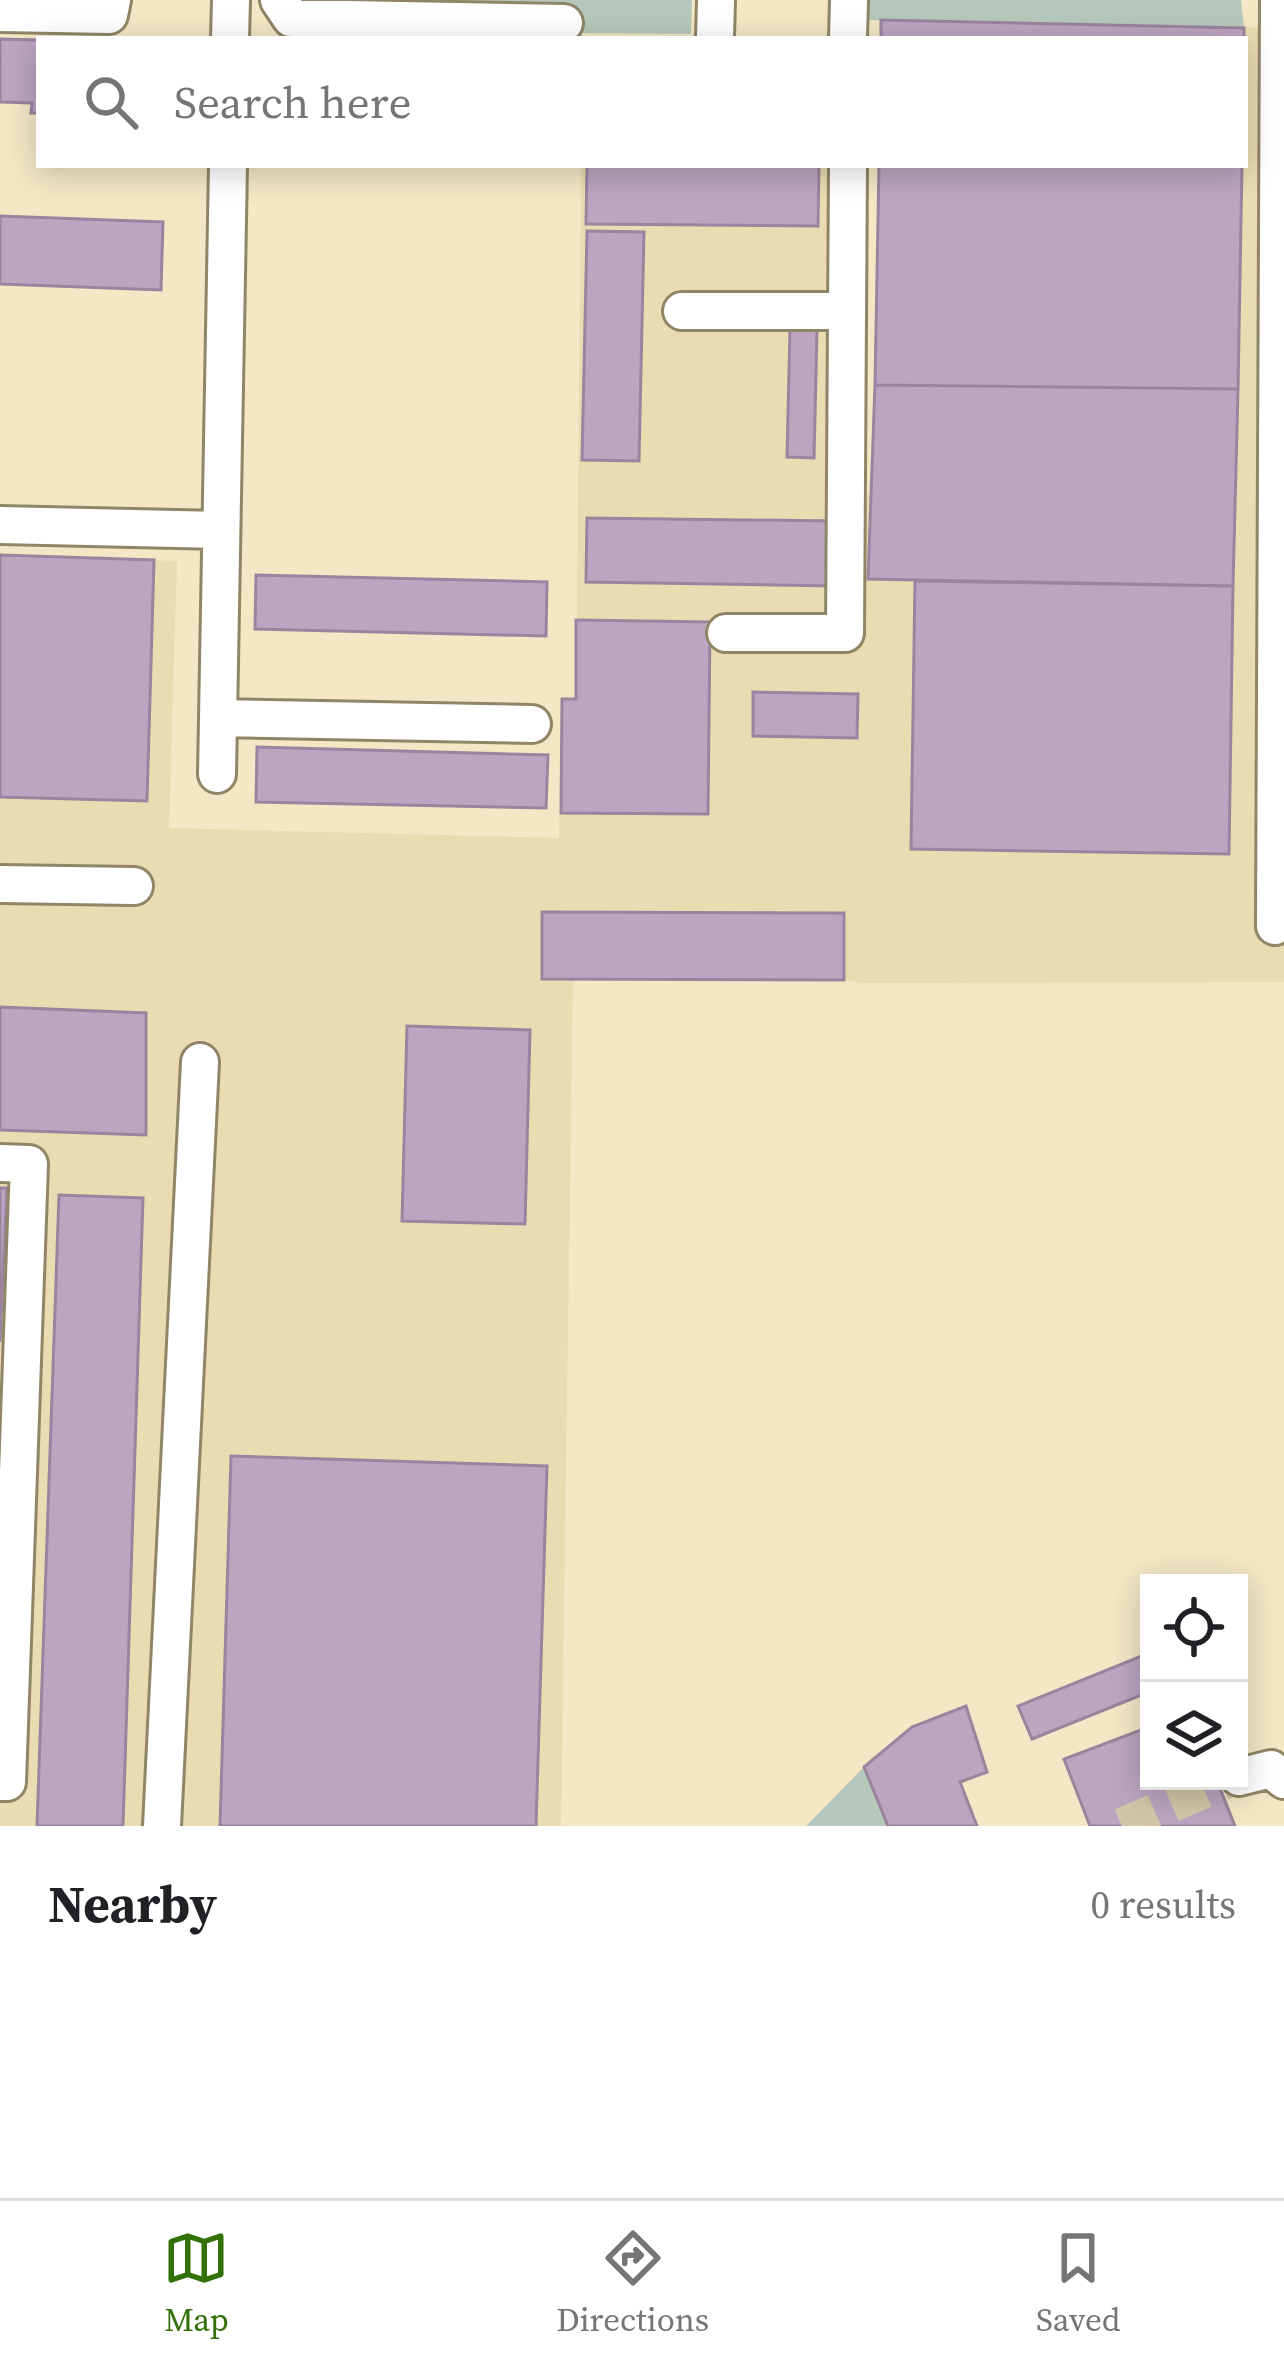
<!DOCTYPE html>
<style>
body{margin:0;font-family:"Source Serif 4",serif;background:#f2f2f2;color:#202124}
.controls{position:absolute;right:36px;bottom:36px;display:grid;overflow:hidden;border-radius:0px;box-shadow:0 6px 30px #0003}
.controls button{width:108px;height:108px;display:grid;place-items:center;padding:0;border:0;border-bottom:3px solid #e0e0e0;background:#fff;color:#202124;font:60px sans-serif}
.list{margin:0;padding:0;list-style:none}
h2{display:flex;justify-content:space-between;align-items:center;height:156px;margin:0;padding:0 48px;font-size:51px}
h2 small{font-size:39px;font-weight:400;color:#757577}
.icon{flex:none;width:66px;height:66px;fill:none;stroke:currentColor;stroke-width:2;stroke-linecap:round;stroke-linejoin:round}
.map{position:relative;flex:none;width:1284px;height:1826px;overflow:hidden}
.search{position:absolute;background:#fff;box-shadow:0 6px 30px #0003;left:36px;right:36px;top:36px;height:132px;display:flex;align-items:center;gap:30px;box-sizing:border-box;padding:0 42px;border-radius:0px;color:#757577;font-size:45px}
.sheet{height:372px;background:#fff}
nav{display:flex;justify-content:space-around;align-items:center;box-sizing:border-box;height:168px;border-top:3px solid #e0e0e0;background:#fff;font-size:33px;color:#757577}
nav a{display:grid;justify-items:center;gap:6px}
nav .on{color:#317107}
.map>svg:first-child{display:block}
.built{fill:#eadbb2}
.green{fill:#b6c8bb}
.building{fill:#bca5c0;stroke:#9a849e;stroke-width:3}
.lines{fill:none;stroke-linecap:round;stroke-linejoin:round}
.minor-tunnel{stroke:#d1c7a8;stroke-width:36;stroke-dasharray:36 18;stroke-linecap:butt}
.minor-casing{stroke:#908566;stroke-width:42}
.minor{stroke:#fff;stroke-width:36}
</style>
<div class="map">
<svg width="1284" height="1826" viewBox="0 0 1284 1826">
<rect width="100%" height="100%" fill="#f3e7c5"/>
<path class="built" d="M881 20 1284 28V982L861 983 844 980 573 978 561 1826H0V555L177 561 169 828 559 838 562 699H576L581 165H830L827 492 869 495 875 385 879 165H1245V39H881Z"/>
<path class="green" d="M300 0H692L691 34 582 33 570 21Z
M867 0H1241L1244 28 865 20Z
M864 1767 888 1826H806Z"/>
<path class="building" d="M881 20 1244 28V39H881Z
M0 39 39 40V113H31L32 103 0 102Z
M587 165H819L818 226 586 224Z
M879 165H1242L1238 389 875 385Z
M0 216 163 222 161 290 0 284Z
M587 231 644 232 639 461 582 460Z
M790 329 817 330 814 458 787 457Z
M875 385 1238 389 1233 586 868 579Z
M587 518 835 521 834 586 586 582Z
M0 555 154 560 147 801 0 797Z
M256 575 547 582 546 636 255 629Z
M915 581 1233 586 1229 854 911 849Z
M576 620 710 622 708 814 561 813 562 699H576Z
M753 692 858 694 857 738 753 736Z
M257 747 548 755 546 808 256 802Z
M542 912 844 913V980L542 979Z
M0 1007 146 1013V1135L0 1130Z
M407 1026 530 1030 525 1224 402 1221Z
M0 1188H7L0 1342Z
M59 1195 143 1198 123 1826H37Z
M231 1456 547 1466 536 1826H220Z
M1149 1653V1692L1032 1739 1018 1706Z
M966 1706 987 1772 960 1782 977 1826H888L864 1767 912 1727Z
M1149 1727V1781H1217L1235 1826H1090L1064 1759Z"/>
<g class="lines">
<path class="minor-tunnel" d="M1122 1826 1225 1781"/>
<defs>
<path id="minor" d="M279 0 291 18 564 23
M0 13 109 15 112 0
M715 37 716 0
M230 39 231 0
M848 39 849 0
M682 311H847
M0 525 221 530
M726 633H845L848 165
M218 718 532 724
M217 774 228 165
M0 884 134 886
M1275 926 1279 0
M0 1163 29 1164 7 1782H0
M1239 1777 1271 1769 1284 1780
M162 1826 200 1062"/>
</defs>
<use href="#minor" class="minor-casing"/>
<use href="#minor" class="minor"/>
</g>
</svg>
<div class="controls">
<button><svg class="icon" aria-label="locate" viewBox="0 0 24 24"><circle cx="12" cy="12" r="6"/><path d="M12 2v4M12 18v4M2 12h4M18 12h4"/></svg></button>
<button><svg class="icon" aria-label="layers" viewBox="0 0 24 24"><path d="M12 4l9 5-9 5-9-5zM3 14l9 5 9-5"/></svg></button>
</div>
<div class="search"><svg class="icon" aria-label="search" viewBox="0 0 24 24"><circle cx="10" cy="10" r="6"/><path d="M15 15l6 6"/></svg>Search here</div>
</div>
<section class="sheet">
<h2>Nearby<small>0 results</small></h2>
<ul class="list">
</ul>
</section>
<nav>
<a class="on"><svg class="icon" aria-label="map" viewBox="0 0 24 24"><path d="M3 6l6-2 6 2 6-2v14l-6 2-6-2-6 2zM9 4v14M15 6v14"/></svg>Map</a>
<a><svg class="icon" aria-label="directions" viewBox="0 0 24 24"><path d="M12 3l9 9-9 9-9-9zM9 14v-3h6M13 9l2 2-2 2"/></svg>Directions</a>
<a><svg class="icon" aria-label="saved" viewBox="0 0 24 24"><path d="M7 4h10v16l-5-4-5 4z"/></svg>Saved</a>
</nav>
